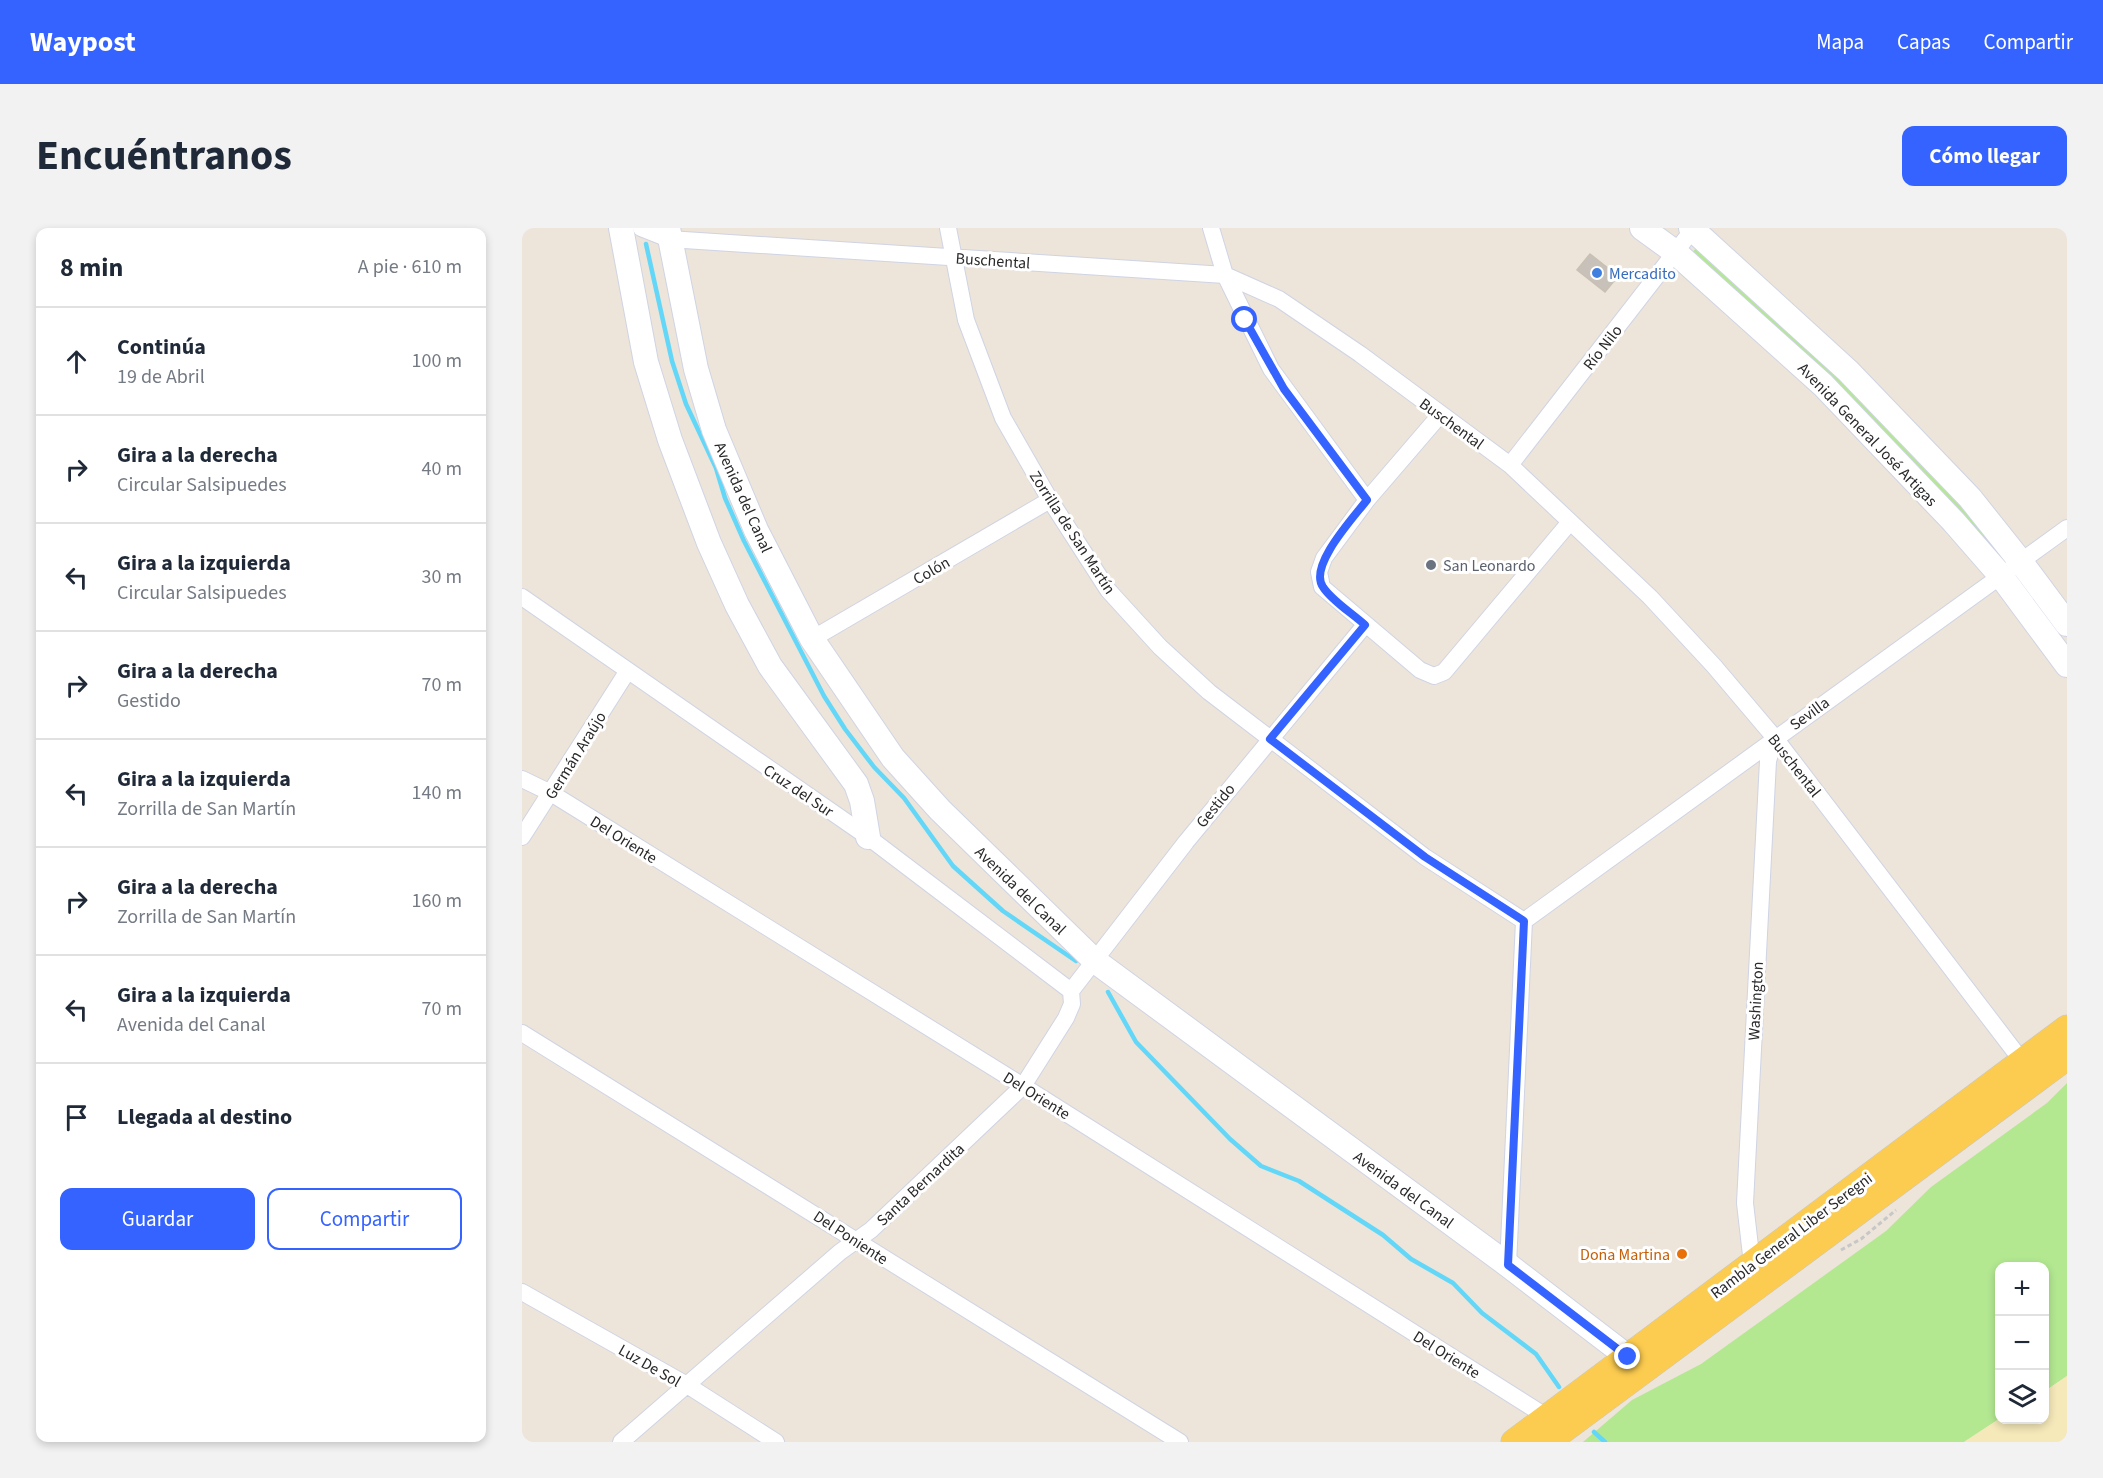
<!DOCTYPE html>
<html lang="es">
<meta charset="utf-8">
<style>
body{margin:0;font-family:"Source Sans 3",sans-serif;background:#f2f2f3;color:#1f2937}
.controls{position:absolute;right:18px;bottom:18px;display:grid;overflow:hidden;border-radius:12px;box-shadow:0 3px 9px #0003}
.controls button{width:54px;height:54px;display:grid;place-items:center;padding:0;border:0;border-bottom:2px solid #e0e1e3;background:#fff;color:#1f2937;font:30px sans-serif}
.stop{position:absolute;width:18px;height:18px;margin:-14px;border:4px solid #3563ff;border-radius:50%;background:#fff}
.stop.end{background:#3563ff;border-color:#fff;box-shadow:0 2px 6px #0008}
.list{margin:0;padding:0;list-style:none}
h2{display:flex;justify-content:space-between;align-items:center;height:78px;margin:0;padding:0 24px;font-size:26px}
h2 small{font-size:20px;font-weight:400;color:#747a83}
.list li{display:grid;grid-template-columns:39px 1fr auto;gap:18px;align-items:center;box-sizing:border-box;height:108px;padding:0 24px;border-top:2px solid #e0e1e3}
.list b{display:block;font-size:22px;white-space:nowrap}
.list p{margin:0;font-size:20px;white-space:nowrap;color:#747a83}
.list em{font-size:20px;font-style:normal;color:#747a83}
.actions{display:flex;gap:12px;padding:18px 24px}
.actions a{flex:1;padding:14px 0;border:2px solid #3563ff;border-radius:12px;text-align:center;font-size:21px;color:#3563ff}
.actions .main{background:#3563ff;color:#fff}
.icon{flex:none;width:33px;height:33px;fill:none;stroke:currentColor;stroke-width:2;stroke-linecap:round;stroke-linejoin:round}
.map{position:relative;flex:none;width:1545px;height:1214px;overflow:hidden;border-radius:12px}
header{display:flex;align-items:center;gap:36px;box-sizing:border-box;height:84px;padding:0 30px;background:#3563ff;color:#fff}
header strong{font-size:28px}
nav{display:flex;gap:33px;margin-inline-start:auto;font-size:21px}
.intro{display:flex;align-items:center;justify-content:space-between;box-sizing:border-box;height:144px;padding:0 36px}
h1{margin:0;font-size:42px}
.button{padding:15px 27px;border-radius:12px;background:#3563ff;color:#fff;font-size:21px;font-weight:700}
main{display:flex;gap:36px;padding:0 36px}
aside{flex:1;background:#fff;border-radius:12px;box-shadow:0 3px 9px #0003}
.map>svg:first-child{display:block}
.green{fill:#b3e891}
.sand{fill:#f5e9ba}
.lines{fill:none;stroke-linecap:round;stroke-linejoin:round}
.stream{stroke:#63d7f8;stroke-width:4.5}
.building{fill:#c8c1ba;stroke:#c8c0b3;stroke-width:1.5}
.street-casing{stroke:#cfd4e4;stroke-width:18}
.secondary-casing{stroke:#cfd4e4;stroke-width:26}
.primary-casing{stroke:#c7c7c7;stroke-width:27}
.path{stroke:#c7c7c7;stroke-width:3;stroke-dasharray:4.5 3;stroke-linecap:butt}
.street{stroke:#fff;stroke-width:16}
.secondary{stroke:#fff;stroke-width:24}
.primary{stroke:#fccc50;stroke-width:26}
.route{stroke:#3563ff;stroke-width:8}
.shop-dot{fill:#3f7fe0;stroke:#fff;stroke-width:2}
.worship-dot{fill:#6b7280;stroke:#fff;stroke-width:2}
.food-dot{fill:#e8710a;stroke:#fff;stroke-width:2}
.labels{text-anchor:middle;stroke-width:6;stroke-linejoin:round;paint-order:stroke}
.street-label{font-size:16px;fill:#292929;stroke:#fff}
.shop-label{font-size:16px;fill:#366cbe;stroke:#fff;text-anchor:start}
.worship-label{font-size:16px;fill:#5b616d;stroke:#fff;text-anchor:start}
.food-label{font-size:16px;fill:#c56008;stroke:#fff;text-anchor:end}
</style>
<header>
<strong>Waypost</strong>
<nav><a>Mapa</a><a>Capas</a><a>Compartir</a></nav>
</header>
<div class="intro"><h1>Encuéntranos</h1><a class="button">Cómo llegar</a></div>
<main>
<aside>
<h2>8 min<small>A pie · 610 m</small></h2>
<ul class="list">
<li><svg class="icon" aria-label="ahead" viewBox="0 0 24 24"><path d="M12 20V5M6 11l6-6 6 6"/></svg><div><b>Continúa</b><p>19 de Abril</p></div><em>100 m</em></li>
<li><svg class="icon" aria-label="right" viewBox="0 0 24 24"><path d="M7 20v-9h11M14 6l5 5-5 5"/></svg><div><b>Gira a la derecha</b><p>Circular Salsipuedes</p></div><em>40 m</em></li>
<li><svg class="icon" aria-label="left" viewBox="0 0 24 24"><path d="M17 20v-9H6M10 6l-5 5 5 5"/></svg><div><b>Gira a la izquierda</b><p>Circular Salsipuedes</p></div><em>30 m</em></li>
<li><svg class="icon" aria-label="right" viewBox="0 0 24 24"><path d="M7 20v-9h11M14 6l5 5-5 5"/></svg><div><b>Gira a la derecha</b><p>Gestido</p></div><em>70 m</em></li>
<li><svg class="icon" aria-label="left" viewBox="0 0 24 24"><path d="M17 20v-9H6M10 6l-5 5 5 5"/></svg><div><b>Gira a la izquierda</b><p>Zorrilla de San Martín</p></div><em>140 m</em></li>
<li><svg class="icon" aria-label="right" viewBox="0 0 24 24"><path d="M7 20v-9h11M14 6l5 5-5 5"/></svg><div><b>Gira a la derecha</b><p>Zorrilla de San Martín</p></div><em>160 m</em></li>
<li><svg class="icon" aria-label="left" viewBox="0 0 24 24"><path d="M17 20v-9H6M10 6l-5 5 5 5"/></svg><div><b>Gira a la izquierda</b><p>Avenida del Canal</p></div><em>70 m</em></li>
<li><svg class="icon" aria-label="arrive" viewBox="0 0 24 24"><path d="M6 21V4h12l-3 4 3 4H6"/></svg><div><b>Llegada al destino</b></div></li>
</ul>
<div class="actions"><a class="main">Guardar</a><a>Compartir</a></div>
</aside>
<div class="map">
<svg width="1545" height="1214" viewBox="0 0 1545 1214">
<rect width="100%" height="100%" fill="#ede4da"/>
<path class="green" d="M1176 17 1382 209 1484 329 1481 333 1171 24Z
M1545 855V1148L1523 1163 1522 1038H1478L1477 1191 1442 1214H1061L1110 1172 1179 1136 1364 1003 1409 959 1525 875Z"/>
<path class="sand" d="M1545 1148V1214H1442L1477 1191 1522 1192 1523 1163Z"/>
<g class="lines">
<path class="stream" d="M124 16 150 133 164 176 194 240 203 270 222 313 302 468 323 501 352 539 382 570 431 638 481 683 554 733
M586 764 614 814 708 911 739 938 777 953 861 1007 889 1031 931 1055 960 1085 1014 1126 1037 1159
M1072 1204 1083 1214"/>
</g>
<path class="building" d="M1068 26 1096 48 1083 64 1055 42Z"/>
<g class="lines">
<defs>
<path id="street" d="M119 0 147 11 703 47 757 71 838 126 988 237 1128 369 1192 438 1253 510 1500 833
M426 0 444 92 481 190 528 272 586 362 638 419 687 464 903 629 1002 693
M689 0 703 47 749 141 845 272
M918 187 845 272 802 330 797 344 800 359 898 442 912 448 922 444 1048 294
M988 237 1172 0
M0 369 346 609 549 763
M290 411 528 272
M0 551 29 565 501 858 1025 1189
M0 609 105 444
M1002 693 1545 300
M549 763 664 614 843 397
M0 805 658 1214
M1230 1036 1223 975 1246 533 1253 510
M986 1037 1002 693
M0 1064 165 1157 254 1214
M99 1214 318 1024 349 1002 501 858 544 790 550 776 549 763"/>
<path id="secondary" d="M99 0 124 134 148 212 187 315 215 377 248 438 334 556 340 573 346 609
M146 0 174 141 192 202 234 302 290 411 371 530 418 582 573 733 986 1037 1106 1129
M1120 0 1153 24 1301 157 1431 293 1479 348 1545 437
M1169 0 1326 143 1448 270 1499 334 1545 396"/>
<path id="primary" d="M992 1214 1545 800
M1025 1214 1545 829"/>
</defs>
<use href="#street" class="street-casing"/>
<use href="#secondary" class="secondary-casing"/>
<use href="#primary" class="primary-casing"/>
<path class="path" d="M1319 1022 1339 1011 1374 982"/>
<use href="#street" class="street"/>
<use href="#secondary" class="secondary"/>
<use href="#primary" class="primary"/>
</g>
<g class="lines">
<path class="route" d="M723 92 762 161 845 272C832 289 786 338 801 359 810 373 830 385 843 397L748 511 903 629 1002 693 986 1037 1106 1129"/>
</g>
<circle class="shop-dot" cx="1075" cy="45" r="6"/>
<circle class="worship-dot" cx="909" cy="337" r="6"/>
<circle class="food-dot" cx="1160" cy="1026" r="6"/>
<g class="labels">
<g class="street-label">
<text transform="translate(471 32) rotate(4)" y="6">Buschental</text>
<text transform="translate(1080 119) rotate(-52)" y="6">Río Nilo</text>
<text transform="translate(930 195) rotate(36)" y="6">Buschental</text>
<text transform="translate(1346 206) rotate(46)" y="6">Avenida General José Artigas</text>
<text transform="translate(222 269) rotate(66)" y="6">Avenida del Canal</text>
<text transform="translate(551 304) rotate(57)" y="6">Zorrilla de San Martín</text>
<text transform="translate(409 342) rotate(-30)" y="6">Colón</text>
<text transform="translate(1287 485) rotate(-36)" y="6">Sevilla</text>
<text transform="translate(53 527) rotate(-58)" y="6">Germán Araújo</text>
<text transform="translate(1273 537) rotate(52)" y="6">Buschental</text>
<text transform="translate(277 562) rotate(34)" y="6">Cruz del Sur</text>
<text transform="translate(693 577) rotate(-51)" y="6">Gestido</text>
<text transform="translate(102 611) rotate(32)" y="6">Del Oriente</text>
<text transform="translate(499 662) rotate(44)" y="6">Avenida del Canal</text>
<text transform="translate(1233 773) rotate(-87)" y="6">Washington</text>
<text transform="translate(515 867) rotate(32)" y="6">Del Oriente</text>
<text transform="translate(398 956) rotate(-43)" y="6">Santa Bernardita</text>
<text transform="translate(882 961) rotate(36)" y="6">Avenida del Canal</text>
<text transform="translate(1269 1007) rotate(-37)" y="6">Rambla General Liber Seregni</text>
<text transform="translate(329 1009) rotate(33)" y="6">Del Poniente</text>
<text transform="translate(925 1126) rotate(32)" y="6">Del Oriente</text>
<text transform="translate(128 1137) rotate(30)" y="6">Luz De Sol</text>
</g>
<g class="shop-label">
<text x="1087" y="51">Mercadito</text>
</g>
<g class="worship-label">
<text x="921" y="343">San Leonardo</text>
</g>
<g class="food-label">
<text x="1148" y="1032">Doña Martina</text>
</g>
</g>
</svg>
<div class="controls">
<button>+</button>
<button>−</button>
<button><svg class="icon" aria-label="layers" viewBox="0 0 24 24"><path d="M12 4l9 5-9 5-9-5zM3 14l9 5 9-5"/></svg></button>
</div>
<div class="stop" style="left:723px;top:92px"></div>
<div class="stop end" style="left:1106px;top:1129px"></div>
</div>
</main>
